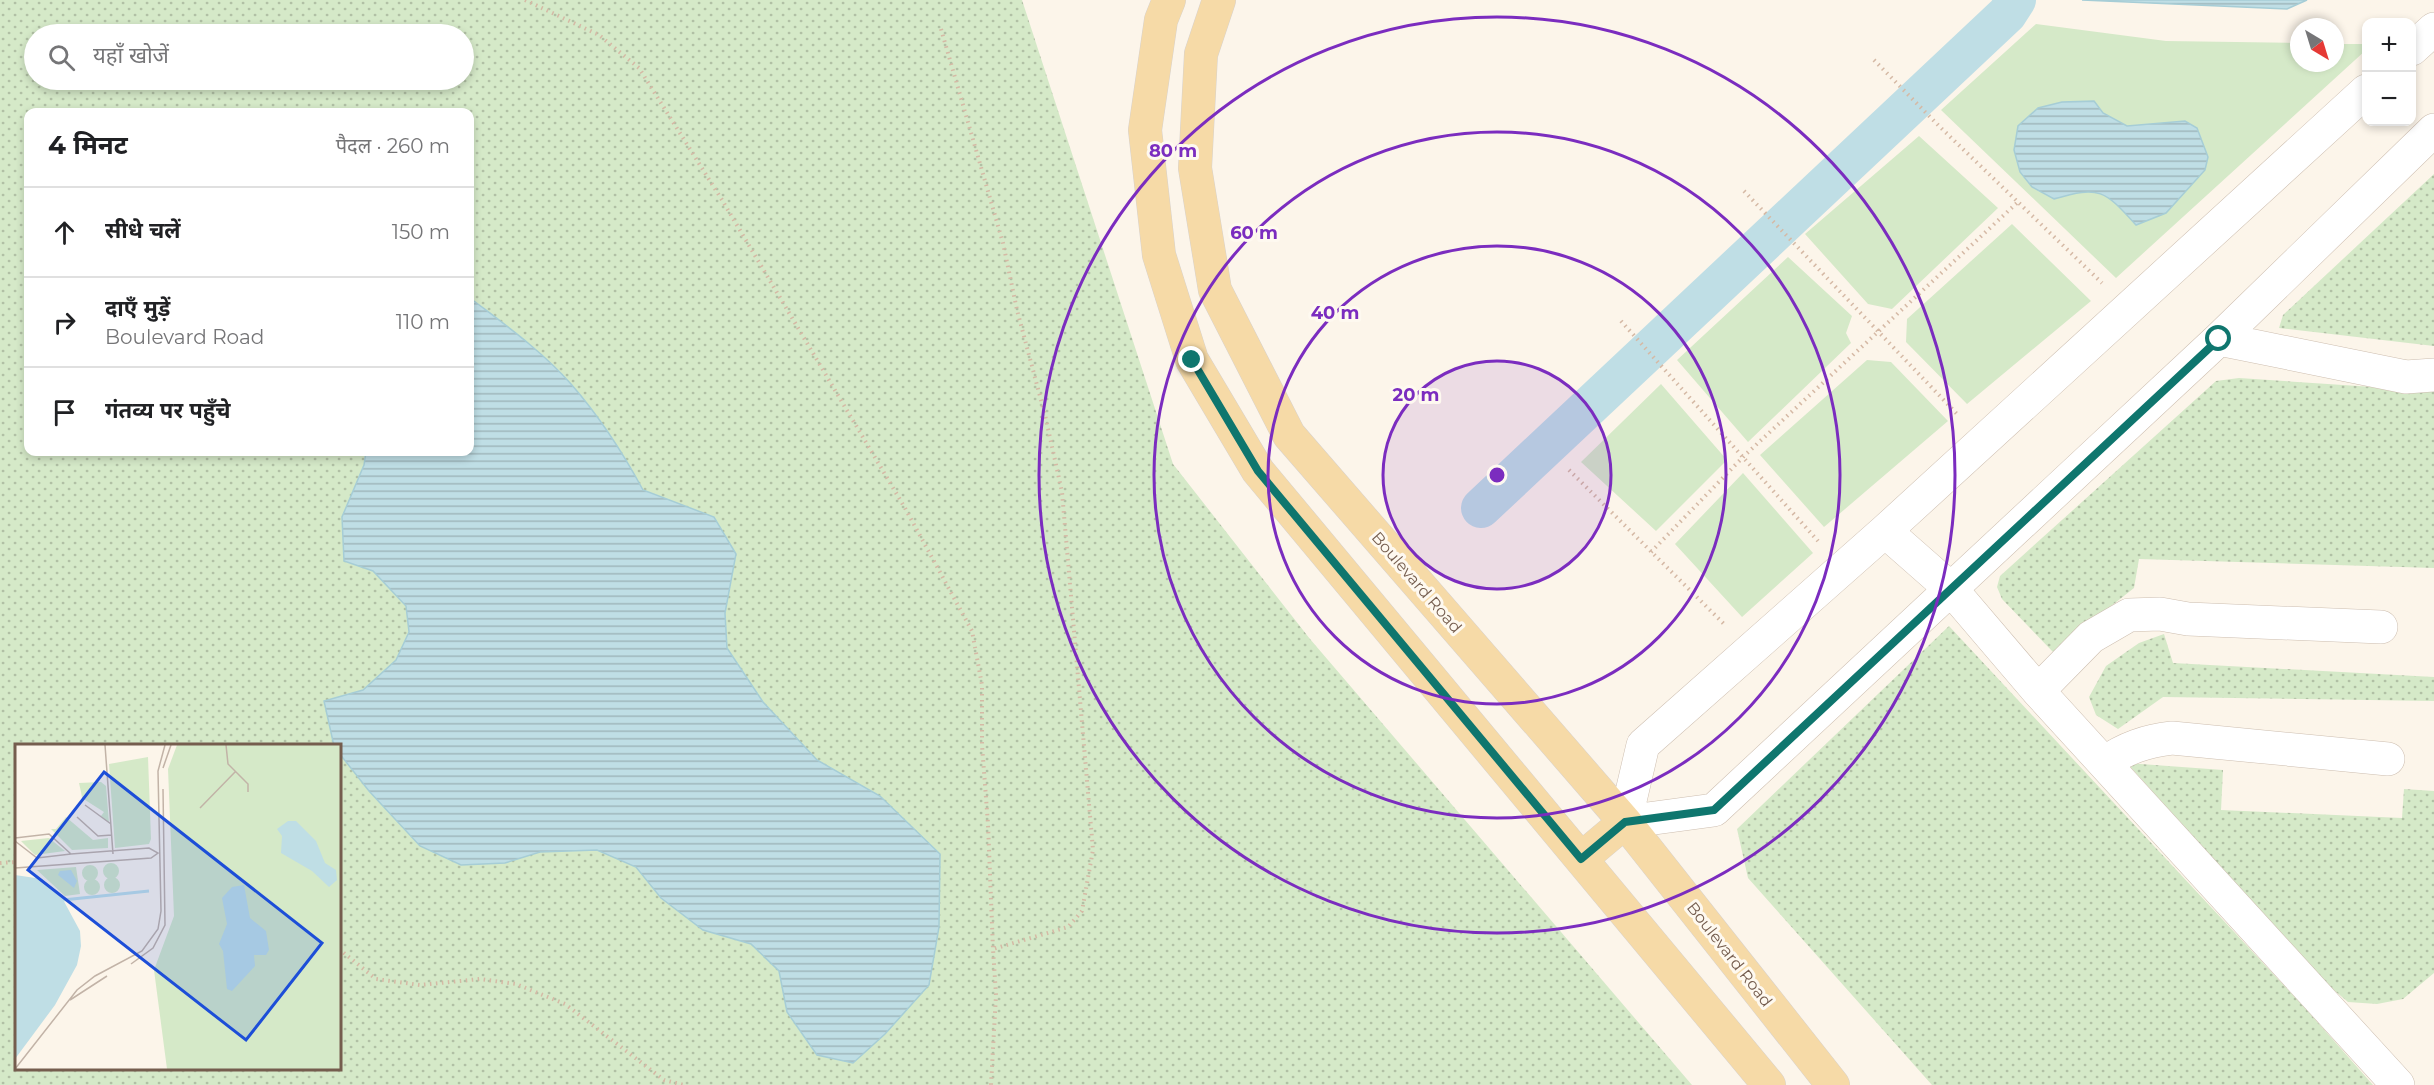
<!DOCTYPE html>
<html lang="hi">
<meta charset="utf-8">
<style>
body{margin:0;font-family:Montserrat,"Noto Sans Devanagari",sans-serif;background:#f6f6f6;color:#202124}
.controls{position:absolute;right:18px;top:18px;display:grid;overflow:hidden;border-radius:12px;box-shadow:0 3px 9px #0003}
.controls button{width:54px;height:54px;display:grid;place-items:center;padding:0;border:0;border-bottom:2px solid #e0e0e0;background:#fff;color:#202124;font:30px sans-serif}
.compass{position:absolute;left:2290px;top:18px;width:54px;height:54px;border-radius:50%;background:#fff;box-shadow:0 3px 9px #0003;rotate:142deg}
.stop{position:absolute;width:18px;height:18px;margin:-14px;border:4px solid #0f766e;border-radius:50%;background:#fff}
.stop.end{background:#0f766e;border-color:#fff;box-shadow:0 2px 6px #0008}
.list{margin:0;padding:0;list-style:none}
h2{display:flex;justify-content:space-between;align-items:center;height:78px;margin:0;padding:0 24px;font-size:26px}
h2 small{font-size:20px;font-weight:400;color:#757577}
.list li{display:grid;grid-template-columns:39px 1fr auto;gap:18px;align-items:center;box-sizing:border-box;height:90px;padding:0 24px;border-top:2px solid #e0e0e0}
.list b{display:block;font-size:22px;white-space:nowrap}
.list p{margin:0;font-size:20px;white-space:nowrap;color:#757577}
.list em{font-size:20px;font-style:normal;color:#757577}
.icon{flex:none;width:33px;height:33px;fill:none;stroke:currentColor;stroke-width:2;stroke-linecap:round;stroke-linejoin:round}
.map{position:relative;flex:none;width:2434px;height:1085px;overflow:hidden}
.search{position:absolute;background:#fff;box-shadow:0 3px 9px #0003;left:24px;top:24px;width:450px;height:66px;display:flex;align-items:center;gap:15px;box-sizing:border-box;padding:0 21px;border-radius:33px;color:#757577;font-size:22px}
.panel{position:absolute;background:#fff;box-shadow:0 3px 9px #0003;left:24px;top:108px;width:450px;height:348px;border-radius:12px}
.map>svg:first-child{display:block}
.grass{fill:url(#grass-dots);fill-rule:evenodd}
.green{fill:#d5e9c8}
.water{fill:url(#water-rules);stroke:#a6cdd6;stroke-width:1.5}
.lines{fill:none;stroke-linecap:round;stroke-linejoin:round}
.canal{stroke:#bfdee5;stroke-width:40}
.minor-casing{stroke:#cdbeb0;stroke-width:34}
.major-casing{stroke:#d8d2cd;stroke-width:34}
.path{stroke:#d5b9a5;stroke-width:4;stroke-dasharray:1.5 4.5;stroke-linecap:butt}
.minor{stroke:#fff;stroke-width:33}
.major{stroke:#f6daa7;stroke-width:33}
.route{stroke:#0f766e;stroke-width:8}
.ring{fill:none;stroke:#7b2cbf;stroke-width:3}
.labels{text-anchor:middle;stroke-width:6;stroke-linejoin:round;paint-order:stroke}
.street-label{font-size:16px;fill:#755d4e;stroke:#fef9f0}
.inset-river{fill:none;stroke:#bfdee5;stroke-width:3}
.inset-road{fill:none;stroke:#c2b3a7;stroke-width:1.5}
.view{fill:#1d4ed8;fill-opacity:0.15;stroke:#1d4ed8;stroke-width:3}
.inset-edge{fill:none;stroke:#755d4e;stroke-width:3}
.centre{fill:#7b2cbf;stroke:#fef9f0;stroke-width:3}
.ring-label{font-size:18px;text-anchor:middle;font-weight:bold;fill:#7b2cbf;stroke:#fef9f0;stroke-width:6;stroke-linejoin:round;paint-order:stroke}
</style>
<div class="map">
<svg width="2434" height="1085" viewBox="0 0 2434 1085">
<defs>
<pattern id="grass-dots" width="8" height="8" patternUnits="userSpaceOnUse" patternTransform="scale(1.5)"><rect width="8" height="8" fill="#d5e9c8"/><path d="M2 2h.1M6 6h.1" fill="none" stroke="#b1c0a5" stroke-width="1.8" stroke-linecap="round"/></pattern>
<pattern id="water-rules" width="6" height="5" patternUnits="userSpaceOnUse" patternTransform="scale(1.5)"><rect width="6" height="5" fill="#bfdee5"/><path d="M0 2.5h6" fill="none" stroke="#a0b7bc"/></pattern>
</defs>
<rect width="100%" height="100%" fill="#fcf5ea"/>
<path class="grass" d="M0 0H1022L1173 464 1310 639 1692 1085H0ZM34 34H464V80H34ZM28 112H470V452H28ZM16 746H339V1068H16Z
M2434 174V346L2279 328 2283 315Z
M2239 378 2434 391V568L2139 559 2134 588 2053 652 2002 599 1997 587 2000 576 2216 381Z
M1949 626 2305 1008 2373 1085H1932L1748 878 1737 829Z
M2164 634 2173 663 2434 677V701L2163 697 2118 729 2096 715 2089 697 2106 666 2139 643Z
M2127 763 2223 770 2221 810 2402 818 2404 789 2434 791V973L2403 999 2377 1004 2348 1002 2316 975Z"/>
<path class="green" d="M2036 24 2166 41 2299 43V63H2335V44H2366V50L2116 278 1941 110Z
M1919 136 1998 208 1892 309 1868 304 1805 234Z
M2012 224 2091 301 1967 404 1906 342 1907 319Z
M1788 257 1852 316 1846 333 1851 343 1748 442 1677 360Z
M1867 360 1891 362 1948 421 1824 527 1760 455Z
M1661 384 1727 460 1656 531 1581 462Z
M1743 473 1813 553 1742 617 1675 544Z"/>
<path class="water" d="M2082 0H2307L2287 9Z
M2094 101 2103 113 2127 126 2185 121 2197 128 2208 157 2205 170 2166 213 2136 225C2105 191 2100 185 2054 199L2032 187 2020 172 2014 150 2018 126 2038 108 2062 102Z
M470 298C504 324 542 351 571 384 599 416 623 453 643 490L714 517 736 554 725 613 727 648 763 702 817 760 880 796 940 854 939 927 929 985 885 1034 853 1063 817 1055 787 1012 779 971 751 944 703 930 661 898 636 867 597 850 540 852 505 863 461 865 420 846 369 791 339 753V746H334L324 701 363 690 396 660 409 632 406 606 373 571 344 561 342 517 364 465 366 452H470Z"/>
<g class="lines">
<path class="canal" d="M1481 508 2007 14 2016 0"/>
<defs>
<path id="minor" d="M2412 49 2434 29
M2366 91 1885 531 1643 745 1625 822 1714 810 2219 339 2406 377 2434 375
M2219 339 2434 130
M1885 531 1951 589 2038 691 2398 1085
M2038 691 2091 637 2129 615 2160 614 2188 619 2381 627
M2104 763C2126 748 2146 741 2172 738L2388 759"/>
<path id="major" d="M1169 0 1161 20 1145 130 1159 255 1192 360 1258 471 1769 1085
M1219 0 1201 54 1195 168 1215 290 1289 435 1625 822 1833 1085
M1581 859 1625 822"/>
</defs>
<use href="#minor" class="minor-casing"/>
<use href="#major" class="major-casing"/>
<path class="path" d="M525 0 599 35 639 68 722 200 905 508 972 631 982 685V745L988 824 993 949
M941 29 1003 243 1017 310 1045 415 1062 492 1093 850 1082 911 1068 927 993 949 996 995 991 1085
M1874 60 1939 126 2102 283
M1744 191 1958 415
M1621 321 1818 541
M1569 470 1724 624
M1651 552 1744 456 2018 202
M0 863 16 862
M339 949 376 979 420 985 480 979 516 984 565 1004 664 1080 684 1085"/>
<use href="#minor" class="minor"/>
<use href="#major" class="major"/>
</g>
<g class="lines">
<path class="route" d="M1192 360 1258 471 1581 859 1625 822 1714 810 2219 339"/>
</g>
<circle cx="1497" cy="475" r="114" fill="#7b2cbf" fill-opacity=".12"/>
<g class="ring">
<circle cx="1497" cy="475" r="114"/>
<circle cx="1497" cy="475" r="229"/>
<circle cx="1497" cy="475" r="343"/>
<circle cx="1497" cy="475" r="458"/>
</g>
<g class="labels">
<g class="street-label">
<text transform="translate(1417 582) rotate(49)" y="6">Boulevard Road</text>
<text transform="translate(1730 954) rotate(52)" y="6">Boulevard Road</text>
</g>
</g>
<g transform="translate(15 744)">
<rect width="326" height="326" fill="#fcf5ea"/>
<path d="M162 1H325V325H152L139 226 159 172 153 25ZM133 13 136 95 134 100 100 104 94 20ZM86 38 91 42 94 79 86 72 89 68 67 54 66 48 64 39ZM51 73 78 96 93 94V104L57 106 36 85H41ZM34 94 50 107 20 111 6 97Z" fill="#d5e9c8"/>
<path d="M88 127a8 8 0 1 1 16 0a8 8 0 1 1-16 0ZM67 129a8 8 0 1 1 16 0a8 8 0 1 1-16 0ZM61 123 65 150 50 152 22 126ZM89 141a8 8 0 1 1 16 0a8 8 0 1 1-16 0ZM69 143a8 8 0 1 1 16 0a8 8 0 1 1-16 0Z" fill="#d5e9c8"/>
<path d="M273 77H281L301 97 310 119 321 126 322 136 314 143 297 127 266 109 267 92 262 85ZM56 126 62 137 59 144 43 131 45 127ZM0 131 27 135 45 150 65 187 66 202 62 221 40 261 0 315ZM229 141 235 174 251 187 254 206 251 211H239L240 222 217 247 212 245 208 207 204 200 212 180 207 154 217 143Z" fill="#bfdee5"/>
<path class="inset-river" d="M48 156 134 147"/>
<path class="inset-road" d="M90 1 98 110M211 1 213 20 233 40V48M148 24 156 1M70 61 96 80M185 64 220 28M62 73 83 92 97 91M0 94 34 90 56 110 134 104 143 109 136 114 0 124M0 97 22 114 56 110M116 220 138 204 150 181 148 45M55 256 92 232M0 325 62 246 80 232 127 207 143 185 146 167 143 27 150 1"/>
<path class="view" d="M89 28 307 199 231 296 13 126Z"/>
<rect width="326" height="326" class="inset-edge"/>
</g>
<circle cx="1497" cy="475" r="9" class="centre"/>
<g class="ring-label">
<text x="1173" y="157">80 m</text>
<text x="1254" y="239">60 m</text>
<text x="1335" y="319">40 m</text>
<text x="1416" y="401">20 m</text>
</g>
</svg>
<div class="controls">
<button>+</button>
<button>−</button>
</div>
<svg class="compass" viewBox="-18 -18 36 36"><path d="M0-13l5 13h-10z" fill="#e53935"/><path d="M0 13l5-13h-10z" fill="#757577"/></svg>
<div class="stop" style="left:2219px;top:339px"></div>
<div class="stop end" style="left:1192px;top:360px"></div>
<div class="search"><svg class="icon" aria-label="search" viewBox="0 0 24 24"><circle cx="10" cy="10" r="6"/><path d="M15 15l6 6"/></svg>यहाँ खोजें</div>
<section class="panel">
<h2>4 मिनट<small>पैदल · 260 m</small></h2>
<ul class="list">
<li><svg class="icon" aria-label="ahead" viewBox="0 0 24 24"><path d="M12 20V5M6 11l6-6 6 6"/></svg><div><b>सीधे चलें</b></div><em>150 m</em></li>
<li><svg class="icon" aria-label="right" viewBox="0 0 24 24"><path d="M7 20v-9h11M14 6l5 5-5 5"/></svg><div><b>दाएँ मुड़ें</b><p>Boulevard Road</p></div><em>110 m</em></li>
<li><svg class="icon" aria-label="arrive" viewBox="0 0 24 24"><path d="M6 21V4h12l-3 4 3 4H6"/></svg><div><b>गंतव्य पर पहुँचे</b></div></li>
</ul>
</section>
</div>
